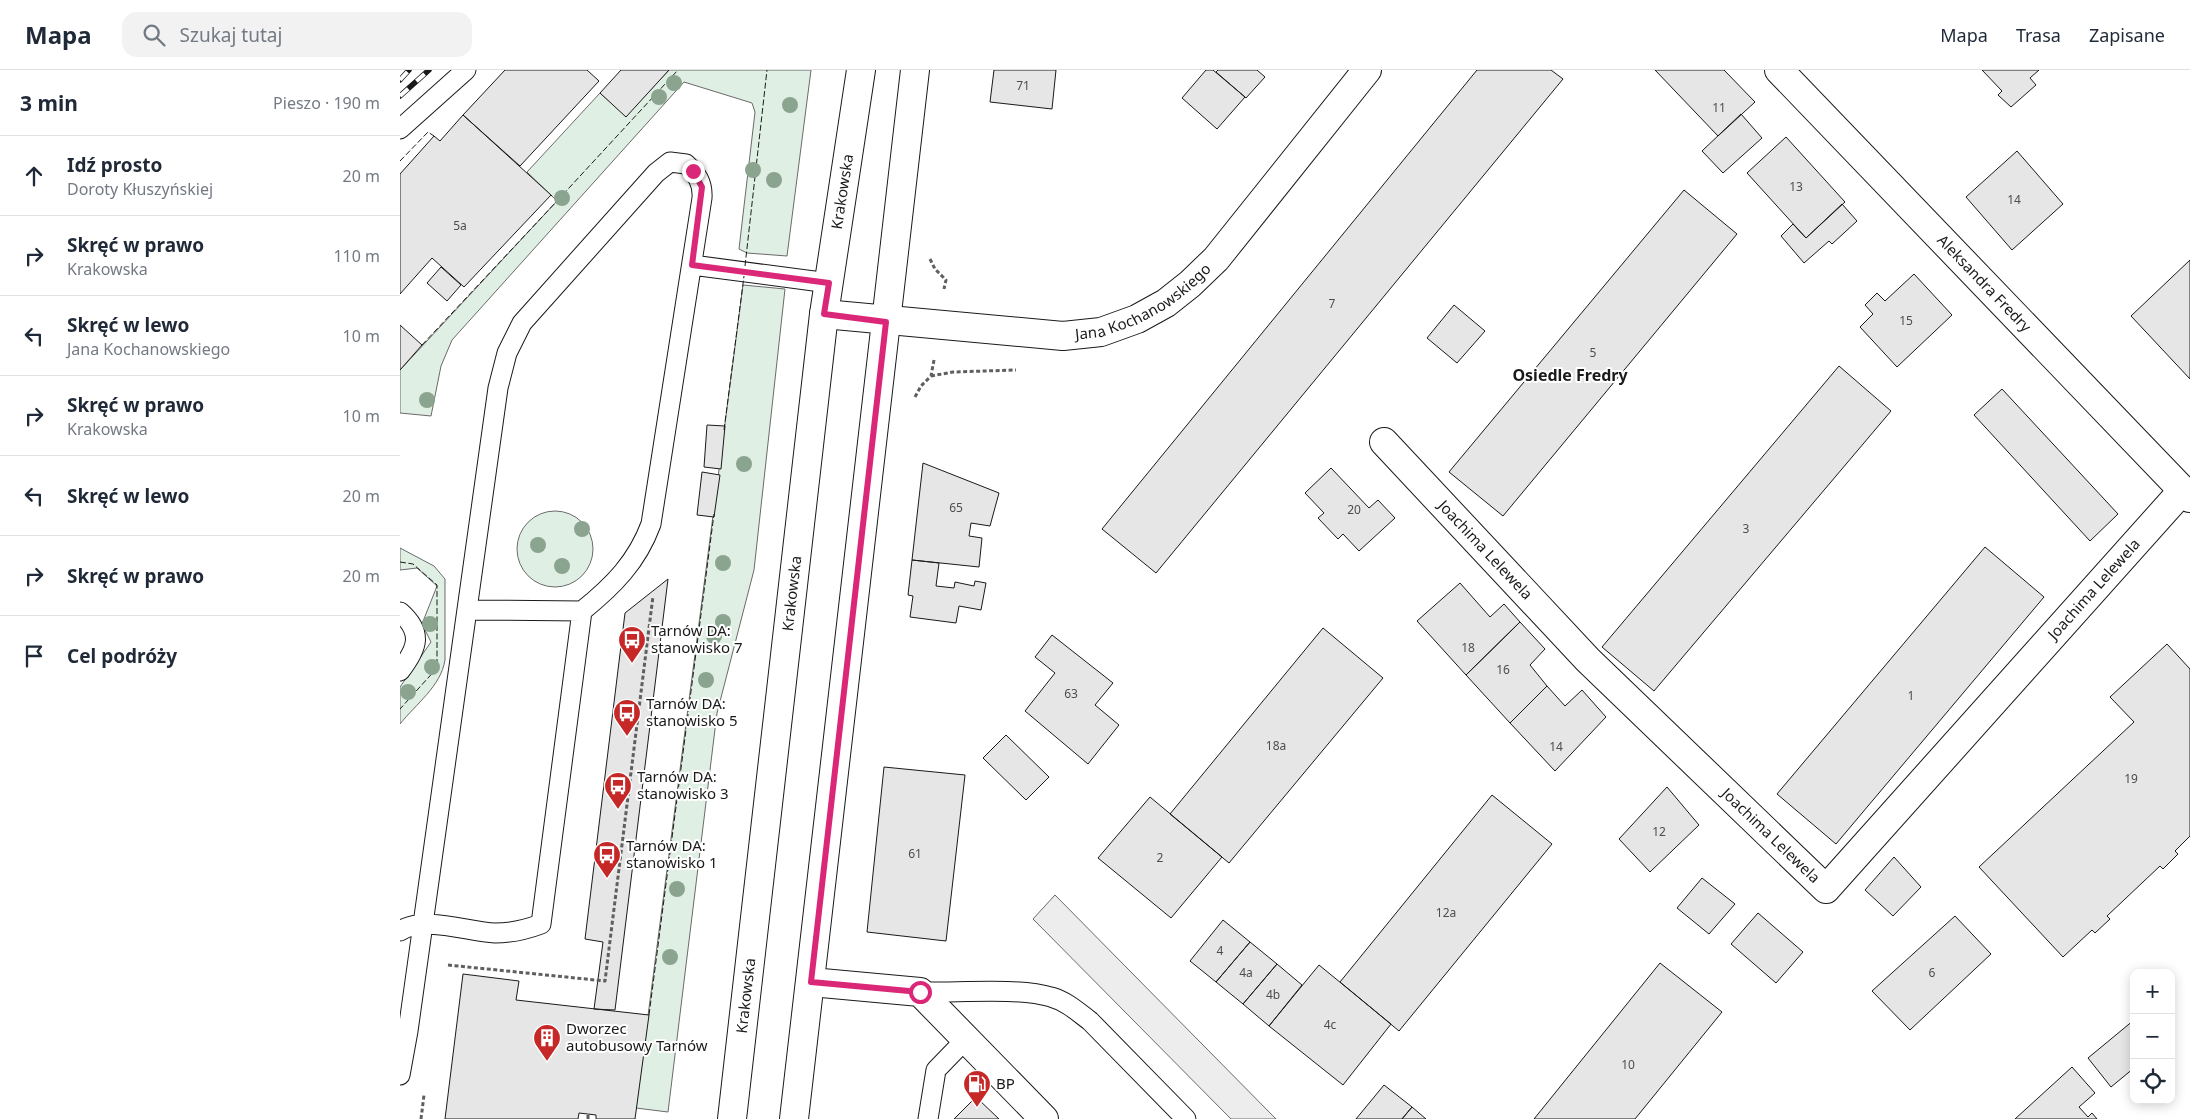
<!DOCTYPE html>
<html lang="pl">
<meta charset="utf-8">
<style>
body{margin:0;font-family:"Noto Sans",sans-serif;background:#f2f2f3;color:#1f2937}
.controls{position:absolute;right:15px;bottom:15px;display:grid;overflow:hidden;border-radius:10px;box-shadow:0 2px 12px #0003}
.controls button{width:45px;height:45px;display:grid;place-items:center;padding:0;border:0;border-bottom:1px solid #e0e1e3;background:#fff;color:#1f2937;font:25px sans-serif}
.stop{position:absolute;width:15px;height:15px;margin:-11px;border:4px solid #db2777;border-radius:50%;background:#fff}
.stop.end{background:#db2777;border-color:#fff;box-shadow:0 1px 5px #0008}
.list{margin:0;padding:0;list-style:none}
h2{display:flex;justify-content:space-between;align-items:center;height:65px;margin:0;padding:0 20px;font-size:21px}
h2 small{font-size:16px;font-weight:400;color:#747a83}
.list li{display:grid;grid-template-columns:32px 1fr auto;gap:15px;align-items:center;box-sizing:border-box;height:80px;padding:0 20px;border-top:1px solid #e0e1e3}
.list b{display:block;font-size:19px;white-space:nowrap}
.list p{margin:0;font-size:16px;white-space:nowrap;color:#747a83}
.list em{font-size:16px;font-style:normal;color:#747a83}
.icon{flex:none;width:28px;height:28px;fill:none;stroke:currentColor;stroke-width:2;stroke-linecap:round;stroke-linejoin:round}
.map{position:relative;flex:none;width:1790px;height:1049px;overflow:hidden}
header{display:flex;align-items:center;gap:30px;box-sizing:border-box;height:70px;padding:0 25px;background:#fff;border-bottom:1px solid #e0e1e3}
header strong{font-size:24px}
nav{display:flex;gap:28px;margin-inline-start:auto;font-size:18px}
.search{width:350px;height:45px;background:#f2f2f3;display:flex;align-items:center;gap:12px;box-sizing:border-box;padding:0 18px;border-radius:15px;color:#747a83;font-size:19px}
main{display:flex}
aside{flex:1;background:#fff}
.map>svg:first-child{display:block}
.green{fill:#e0efe3;stroke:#6a6a6a}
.parking{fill:#ededed;stroke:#6a6a6a}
.building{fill:#e6e6e6;stroke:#1a1a1a}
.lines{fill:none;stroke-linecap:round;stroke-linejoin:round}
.service-casing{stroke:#1a1a1a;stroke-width:21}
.minor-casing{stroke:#1a1a1a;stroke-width:30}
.tertiary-casing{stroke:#1a1a1a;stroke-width:30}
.path{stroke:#5f5f5f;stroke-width:3;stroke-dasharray:4 2.5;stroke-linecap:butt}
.service{stroke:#fff;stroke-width:19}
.minor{stroke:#fff;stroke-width:28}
.tertiary{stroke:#fff;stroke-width:28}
.rail-casing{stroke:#1a1a1a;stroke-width:5.5}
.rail{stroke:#fff;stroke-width:4;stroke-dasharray:11;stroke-linecap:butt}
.fence{stroke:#1a1a1a;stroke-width:1;stroke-dasharray:6 2.5;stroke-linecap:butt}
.tree{fill:#8aa48f}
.route{stroke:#db2777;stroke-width:6}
.labels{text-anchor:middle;stroke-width:4;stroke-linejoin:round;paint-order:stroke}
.number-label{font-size:12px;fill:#4d4d4d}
.street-label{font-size:15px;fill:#1a1a1a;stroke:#fff}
.poi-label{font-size:15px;fill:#1a1a1a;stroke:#fff;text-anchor:start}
.neighbourhood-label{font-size:16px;font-weight:bold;fill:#1a1a1a;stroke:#fff}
</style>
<header>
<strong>Mapa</strong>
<div class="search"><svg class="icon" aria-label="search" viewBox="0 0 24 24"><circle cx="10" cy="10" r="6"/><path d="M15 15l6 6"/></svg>Szukaj tutaj</div>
<nav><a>Mapa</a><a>Trasa</a><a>Zapisane</a></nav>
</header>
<main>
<aside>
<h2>3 min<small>Pieszo · 190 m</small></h2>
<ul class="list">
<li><svg class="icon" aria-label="ahead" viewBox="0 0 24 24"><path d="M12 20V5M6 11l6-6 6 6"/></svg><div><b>Idź prosto</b><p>Doroty Kłuszyńskiej</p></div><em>20 m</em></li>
<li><svg class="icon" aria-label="right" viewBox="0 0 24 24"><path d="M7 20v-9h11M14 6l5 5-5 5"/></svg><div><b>Skręć w prawo</b><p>Krakowska</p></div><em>110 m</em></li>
<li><svg class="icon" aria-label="left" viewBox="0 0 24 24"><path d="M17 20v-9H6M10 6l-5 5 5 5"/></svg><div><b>Skręć w lewo</b><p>Jana Kochanowskiego</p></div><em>10 m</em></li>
<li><svg class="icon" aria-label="right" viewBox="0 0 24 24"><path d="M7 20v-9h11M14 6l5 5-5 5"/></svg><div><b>Skręć w prawo</b><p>Krakowska</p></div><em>10 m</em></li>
<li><svg class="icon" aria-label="left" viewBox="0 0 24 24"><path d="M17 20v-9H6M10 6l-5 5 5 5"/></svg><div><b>Skręć w lewo</b></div><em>20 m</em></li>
<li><svg class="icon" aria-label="right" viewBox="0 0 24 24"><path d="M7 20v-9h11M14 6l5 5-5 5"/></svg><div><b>Skręć w prawo</b></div><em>20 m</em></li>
<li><svg class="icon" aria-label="arrive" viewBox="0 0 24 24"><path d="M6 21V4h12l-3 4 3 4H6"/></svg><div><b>Cel podróży</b></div></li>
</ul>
</aside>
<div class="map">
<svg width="1790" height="1049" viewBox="0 0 1790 1049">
<rect width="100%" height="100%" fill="#fff"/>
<path class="green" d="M269 0H411L387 186 347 183 339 179 355 42 352 33 284 12 52 270 41 296 31 346 0 343V300L157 131 127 102 200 23 226 46Z
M343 215 385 219 354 500 317 643 268 1042 236 1038Z
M117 479a38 38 0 1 1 76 0a38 38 0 1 1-76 0Z
M0 478 34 496 45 509V590C41 616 16 634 0 654V617L31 572 22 554 37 516 17 498 0 500Z"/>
<path class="parking" d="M655 825 876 1049H831L633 849Z"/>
<path class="building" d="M105 0H187L199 11 120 96 63 45Z
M221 0H269L226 47 200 23Z
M594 0H656L652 39 590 32Z
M806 0H813L845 27 817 59 782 28Z
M818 0H857L865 7 846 28 816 2Z
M1077 0H1151L1163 9 756 503 702 459Z
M1255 0H1324L1355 32 1318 66Z
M1582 0H1639L1630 8 1636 15 1611 37 1598 25 1602 21Z
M1341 44 1362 68 1323 103 1302 81Z
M63 45 151 125 64 217 32 188 0 224V104L34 66 40 71Z
M1386 67 1445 132 1406 168 1347 103Z
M1617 81 1663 134 1612 180 1566 127Z
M1284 120 1337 164 1103 446 1049 402Z
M1442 134 1457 151 1432 174 1429 171 1404 193 1381 166 1393 154 1406 168Z
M1790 190V309L1731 246Z
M41 197 61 215 47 231 27 213Z
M1514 204 1552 245 1497 297 1460 257 1473 244 1465 235 1477 223 1485 231Z
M1054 235 1085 261 1057 293 1027 268Z
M0 255 22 275 0 300Z
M1439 296 1491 341 1254 621 1202 577Z
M1602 319 1718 444 1690 471 1574 345Z
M307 355 325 356 321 399 304 397Z
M523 393 599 423 590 456 571 453 569 466 582 468 579 497 512 490Z
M931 398 969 438 978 430 995 448 959 481 943 464 938 469 918 448 924 443 905 423Z
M302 402 320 405 314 447 297 445Z
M1585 477 1644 527 1436 774 1377 724Z
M512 490 539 493 536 516 554 518 555 512 574 516 575 511 586 513 581 540 559 536 556 553 510 547 513 526 508 525Z
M268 509 215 940 194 939 203 872 185 869 225 543Z
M1060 513 1090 547 1104 534 1120 552 1066 605 1017 551Z
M1120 552 1145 579 1130 595 1147 616 1110 653 1066 605Z
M923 558 983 608 829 793 770 744Z
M652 565 713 613 695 635 719 655 688 694 625 641 655 603 635 587Z
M1767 574 1790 599V766L1775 781 1778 784 1763 799 1760 796 1707 846 1710 849 1695 863 1692 860 1663 887 1579 797 1734 652 1710 627Z
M1147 616 1165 636 1182 620 1206 647 1155 701 1110 653Z
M606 665 649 707 626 730 583 688Z
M484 697 565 705 546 871 467 862Z
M1267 717 1299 755 1250 802 1219 769Z
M1092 725 1152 774 999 961 940 912Z
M750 727 822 787 771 848 698 788Z
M1494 787 1521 817 1493 846 1465 820Z
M1302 808 1335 834 1309 864 1277 838Z
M1358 843 1403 882 1376 913 1331 874Z
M1555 846 1591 884 1510 960 1472 921Z
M823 850 850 872 816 912 790 891Z
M850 872 877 894 843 934 816 912Z
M1260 893 1322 942 1235 1049H1134Z
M877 894 902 915 869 956 843 934Z
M919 895 991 954 943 1015 869 956Z
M63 904 119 911 116 930 249 945 235 1049H196V1045L179 1043 178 1049H45Z
M1734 950V998L1711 1017 1688 988Z
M1672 997 1695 1023 1679 1037 1688 1047 1692 1043 1697 1049H1615Z
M984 1015 1012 1037 1002 1049H956Z
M576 1027 599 1049H554Z
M1012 1037 1026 1049H1002Z"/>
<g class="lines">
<defs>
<path id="service" d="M0 59 66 0
M292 195 429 213
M0 542C24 563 17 579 0 601
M0 861C24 845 68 862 95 863 112 863 125 860 141 854L182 541
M520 922C557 923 617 917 651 927 666 931 678 942 690 951L786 1049
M0 1005 8 961 98 318 107 283 122 253 256 103 270 92 286 94C297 104 303 113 302 128L251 454C237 492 213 516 182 541L69 540
M528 1049 536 1000 566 969"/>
<g id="minor">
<path id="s1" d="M1379 0 1790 428"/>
<path id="s2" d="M984 372 1188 590 1426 819 1783 420"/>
<path d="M411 912 520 922 644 1049"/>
</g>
<g id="tertiary">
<path id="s3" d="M424 244 663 266 701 262 737 249 766 233 790 214 816 189 967 0"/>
<path id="s4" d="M332 1049 424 244 461 0"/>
<path d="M394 1049 515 0"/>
</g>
</defs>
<use href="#service" class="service-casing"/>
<use href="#minor" class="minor-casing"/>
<use href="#tertiary" class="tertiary-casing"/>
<path class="path" d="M530 189 535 199 546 210 544 219
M531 306 553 302 616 300
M515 327 521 316 531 306 534 290
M48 895 205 911 253 526
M21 1049 24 1025
M188 1049V1044"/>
<use href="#service" class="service"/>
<use href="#minor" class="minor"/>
<use href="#tertiary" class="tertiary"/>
<defs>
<path id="rail" d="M0 10 9 0
M0 26 29 0"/>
</defs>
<use href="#rail" class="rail-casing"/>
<use href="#rail" class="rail"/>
<path class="fence" d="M0 91 28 62 34 66
M157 131 278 0
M345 196 367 0
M22 275 157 131 151 125
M324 360 344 206
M0 492 13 494 37 515V598L0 639
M249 945 314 444"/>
</g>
<g class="tree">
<circle cx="274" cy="13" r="8"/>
<circle cx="259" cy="27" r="8"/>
<circle cx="390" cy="35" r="8"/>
<circle cx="353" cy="100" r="8"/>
<circle cx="374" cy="110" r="8"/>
<circle cx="162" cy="128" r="8"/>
<circle cx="27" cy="330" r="8"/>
<circle cx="344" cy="394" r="8"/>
<circle cx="182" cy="459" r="8"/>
<circle cx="138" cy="475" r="8"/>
<circle cx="323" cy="493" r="8"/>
<circle cx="162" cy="496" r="8"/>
<circle cx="323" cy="552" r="8"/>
<circle cx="30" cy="554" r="8"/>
<circle cx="314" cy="566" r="8"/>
<circle cx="32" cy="597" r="8"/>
<circle cx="306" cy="610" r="8"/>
<circle cx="8" cy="622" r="8"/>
<circle cx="277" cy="819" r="8"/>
<circle cx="270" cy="887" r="8"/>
</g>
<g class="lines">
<path class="route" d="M293 101 302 117 292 195 429 213 424 244 486 252 411 912 520 922"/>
</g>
<defs>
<symbol id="bus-pin" viewBox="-11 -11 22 30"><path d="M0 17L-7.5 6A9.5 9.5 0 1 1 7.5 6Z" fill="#c62828" stroke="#fff"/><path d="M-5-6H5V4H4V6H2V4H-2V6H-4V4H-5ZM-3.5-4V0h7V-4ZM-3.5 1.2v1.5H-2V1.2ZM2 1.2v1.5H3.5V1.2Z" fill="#fff"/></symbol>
<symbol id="building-pin" viewBox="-11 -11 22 30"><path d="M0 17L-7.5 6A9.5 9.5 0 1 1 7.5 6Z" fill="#c62828" stroke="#fff"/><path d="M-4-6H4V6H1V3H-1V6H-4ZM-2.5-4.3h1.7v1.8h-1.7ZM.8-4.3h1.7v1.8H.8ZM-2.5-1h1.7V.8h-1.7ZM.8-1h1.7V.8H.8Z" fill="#fff"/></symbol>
<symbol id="fuel-pin" viewBox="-11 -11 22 30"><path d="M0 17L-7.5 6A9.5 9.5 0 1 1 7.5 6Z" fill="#c62828" stroke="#fff"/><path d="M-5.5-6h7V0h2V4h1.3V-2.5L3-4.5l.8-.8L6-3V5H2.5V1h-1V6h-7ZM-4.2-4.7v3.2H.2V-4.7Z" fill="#fff"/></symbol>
</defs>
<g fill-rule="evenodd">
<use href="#bus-pin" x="216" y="554" width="32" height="43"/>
<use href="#bus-pin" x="211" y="627" width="32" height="43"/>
<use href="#bus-pin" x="202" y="700" width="32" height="43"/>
<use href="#bus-pin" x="191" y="769" width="32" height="43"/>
<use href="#building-pin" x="131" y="952" width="32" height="43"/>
<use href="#fuel-pin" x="561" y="998" width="32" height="43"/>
</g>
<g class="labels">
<g class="number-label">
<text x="623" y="20">71</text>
<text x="1319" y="42">11</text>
<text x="1396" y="121">13</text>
<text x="1614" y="134">14</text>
<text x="60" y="160">5a</text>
<text x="932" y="238">7</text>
<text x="1506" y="255">15</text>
<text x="1193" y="287">5</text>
<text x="556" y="442">65</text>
<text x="954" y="444">20</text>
<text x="1346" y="463">3</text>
<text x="1068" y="582">18</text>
<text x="1103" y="604">16</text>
<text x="671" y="628">63</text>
<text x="1511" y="630">1</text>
<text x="876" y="680">18a</text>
<text x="1156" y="681">14</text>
<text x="1731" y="713">19</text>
<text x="1259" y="766">12</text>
<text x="515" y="788">61</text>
<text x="760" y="792">2</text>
<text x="1046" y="847">12a</text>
<text x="820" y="885">4</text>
<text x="846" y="907">4a</text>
<text x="1532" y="907">6</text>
<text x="873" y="929">4b</text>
<text x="930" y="959">4c</text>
<text x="1228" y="999">10</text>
</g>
<g class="street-label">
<text dy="5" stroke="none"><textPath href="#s4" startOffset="934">Krakowska</textPath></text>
<text dy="5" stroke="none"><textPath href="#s1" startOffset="296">Aleksandra Fredry</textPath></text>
<text dy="5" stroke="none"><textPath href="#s3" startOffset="329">Jana Kochanowskiego</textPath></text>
<text dy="5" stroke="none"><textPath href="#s2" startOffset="148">Joachima Lelewela</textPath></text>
<text dy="5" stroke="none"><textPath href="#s2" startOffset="1031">Joachima Lelewela</textPath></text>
<text dy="5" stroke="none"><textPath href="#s4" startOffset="529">Krakowska</textPath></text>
<text dy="5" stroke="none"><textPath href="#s2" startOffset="552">Joachima Lelewela</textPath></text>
<text dy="5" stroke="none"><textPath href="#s4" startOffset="124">Krakowska</textPath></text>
</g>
<g class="poi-label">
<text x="251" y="566">Tarnów DA:<tspan x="251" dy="17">stanowisko 7</tspan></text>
<text x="246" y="639">Tarnów DA:<tspan x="246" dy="17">stanowisko 5</tspan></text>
<text x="237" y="712">Tarnów DA:<tspan x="237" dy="17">stanowisko 3</tspan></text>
<text x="226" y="781">Tarnów DA:<tspan x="226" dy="17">stanowisko 1</tspan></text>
<text x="166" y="964">Dworzec<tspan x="166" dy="17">autobusowy Tarnów</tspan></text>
<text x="596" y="1019">BP</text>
</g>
<g class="neighbourhood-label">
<text x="1170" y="311">Osiedle Fredry</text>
</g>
</g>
</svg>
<div class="controls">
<button>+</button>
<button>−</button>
<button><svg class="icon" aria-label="locate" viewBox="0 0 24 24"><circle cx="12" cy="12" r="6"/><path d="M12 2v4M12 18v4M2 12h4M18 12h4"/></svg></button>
</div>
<div class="stop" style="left:520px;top:922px"></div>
<div class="stop end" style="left:293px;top:101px"></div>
</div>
</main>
